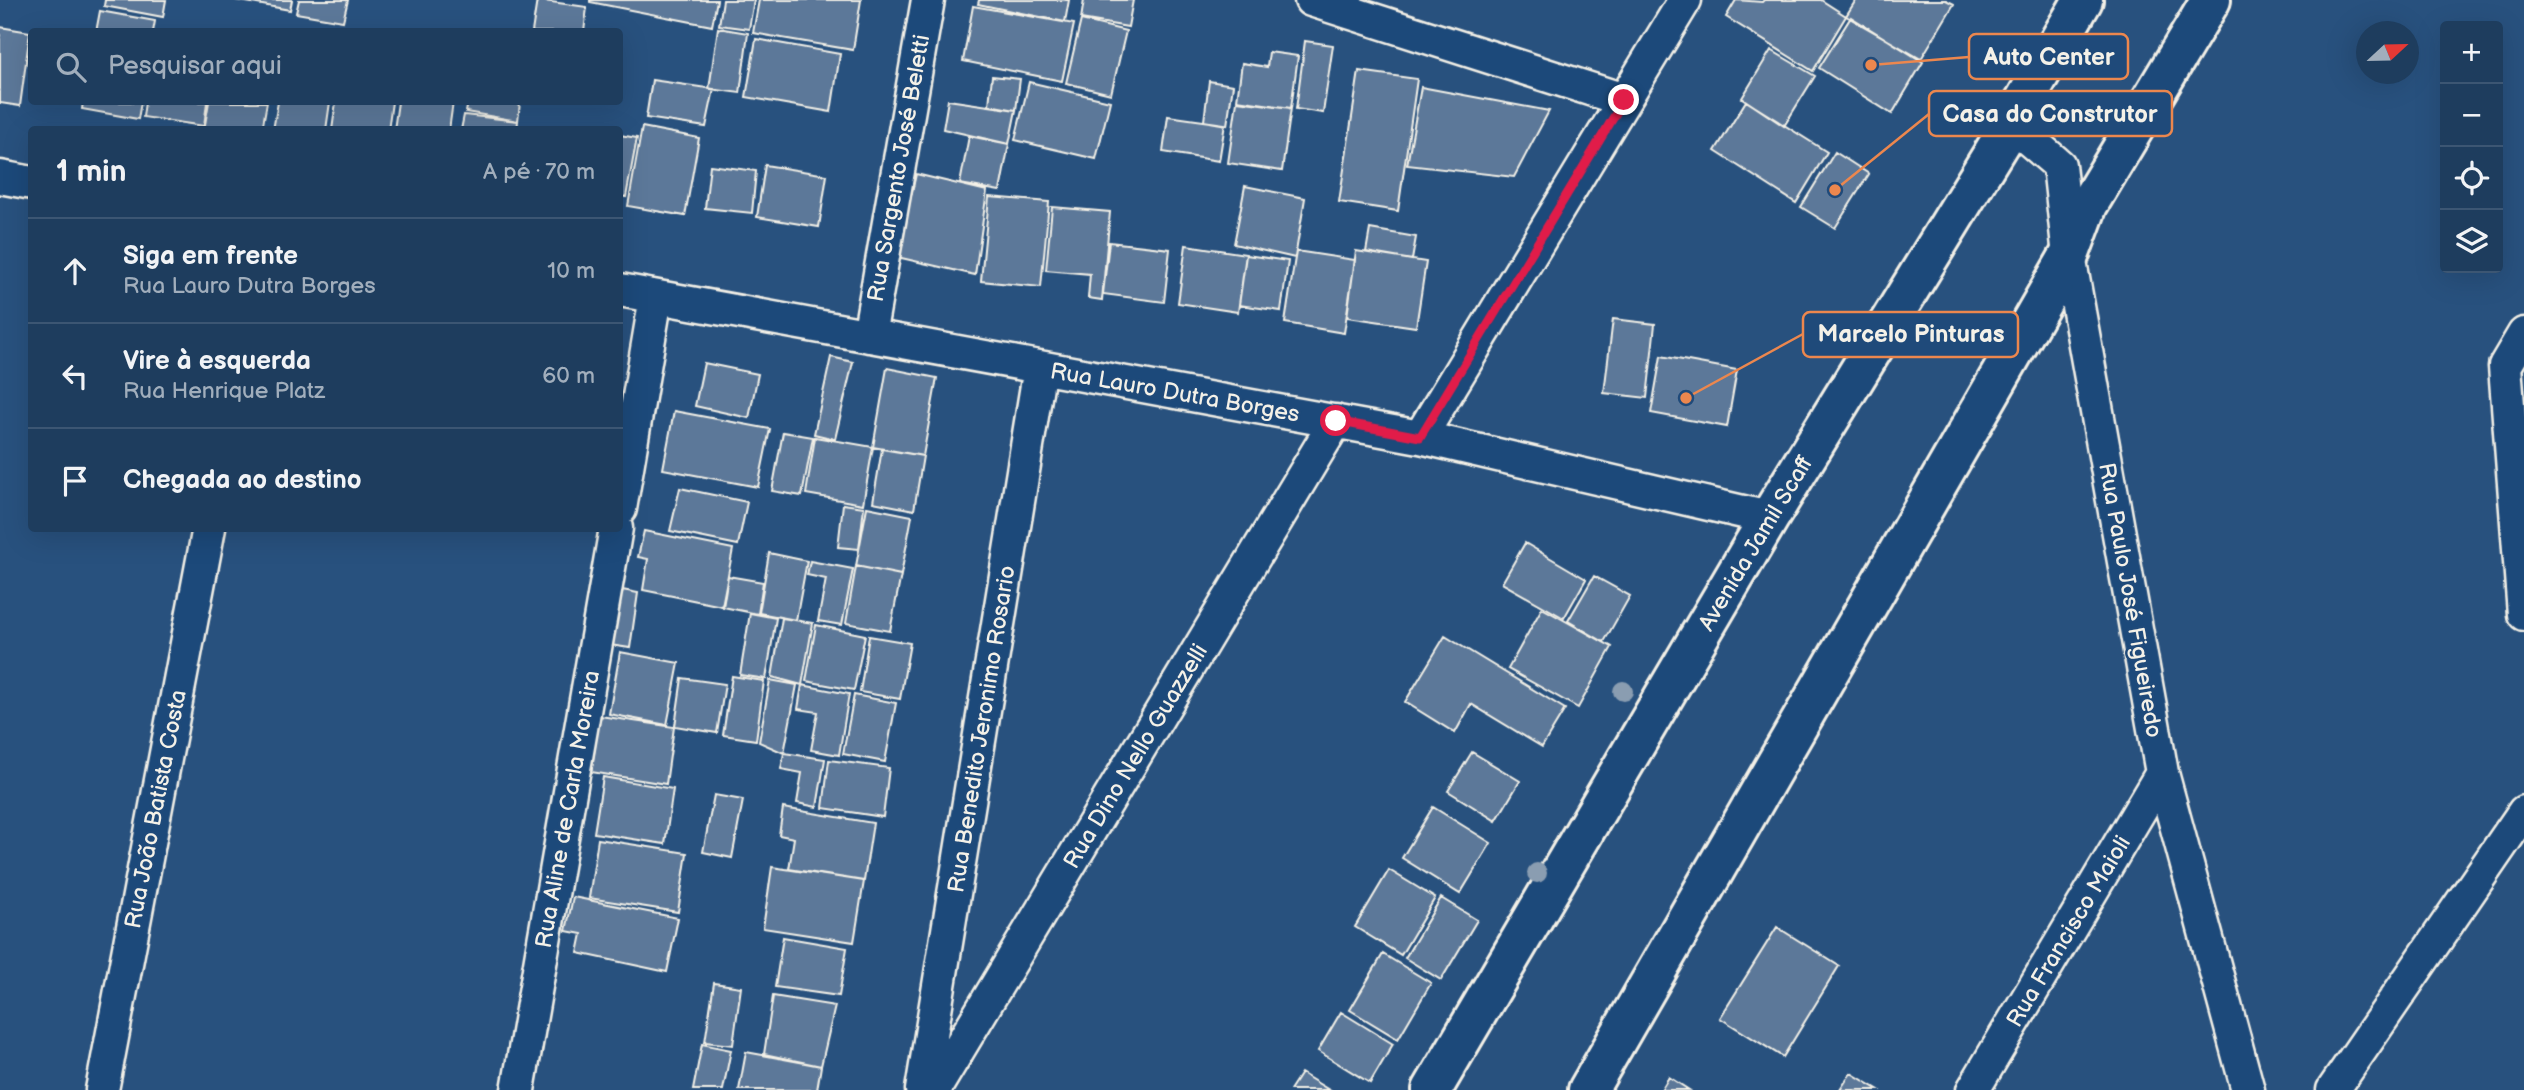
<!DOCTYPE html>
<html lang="pt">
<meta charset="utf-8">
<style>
body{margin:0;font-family:"Balsamiq Sans",sans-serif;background:#264464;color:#f1f3f6}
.controls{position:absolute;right:21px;top:21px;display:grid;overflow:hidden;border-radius:7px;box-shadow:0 7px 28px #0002}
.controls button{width:63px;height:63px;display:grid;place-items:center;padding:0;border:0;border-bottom:2px solid #3c5673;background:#1e3d5e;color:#f1f3f6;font:35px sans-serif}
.compass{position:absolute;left:2356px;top:21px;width:63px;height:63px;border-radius:50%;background:#1e3d5e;box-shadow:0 7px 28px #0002;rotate:68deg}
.stop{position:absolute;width:21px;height:21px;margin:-16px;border:5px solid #e11d48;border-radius:50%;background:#fff}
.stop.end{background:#e11d48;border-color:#fff;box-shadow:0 2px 7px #0008}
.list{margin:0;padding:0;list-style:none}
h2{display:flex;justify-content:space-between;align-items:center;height:91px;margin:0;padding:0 28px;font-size:30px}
h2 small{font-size:23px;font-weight:400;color:#a1aebc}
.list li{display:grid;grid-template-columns:46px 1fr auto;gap:21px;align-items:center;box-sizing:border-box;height:105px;padding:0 28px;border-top:2px solid #3c5673}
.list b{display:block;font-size:26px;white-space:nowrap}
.list p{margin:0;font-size:23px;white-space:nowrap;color:#a1aebc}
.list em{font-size:23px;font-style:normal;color:#a1aebc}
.icon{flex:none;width:38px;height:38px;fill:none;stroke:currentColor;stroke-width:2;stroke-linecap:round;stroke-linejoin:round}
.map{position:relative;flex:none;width:2524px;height:1090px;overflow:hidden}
.search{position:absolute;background:#1e3d5e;box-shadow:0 7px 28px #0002;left:28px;top:28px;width:595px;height:77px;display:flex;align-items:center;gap:18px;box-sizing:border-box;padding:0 24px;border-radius:7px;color:#a1aebc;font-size:26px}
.panel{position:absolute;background:#1e3d5e;box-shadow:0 7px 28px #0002;left:28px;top:126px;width:595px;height:406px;border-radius:7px}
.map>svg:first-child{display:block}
.building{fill:#5b7899;stroke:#f4f1e8;stroke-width:2}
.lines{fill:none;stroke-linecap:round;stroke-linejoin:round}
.minor-casing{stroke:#f4f1e8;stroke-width:37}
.primary-casing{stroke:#f4f1e8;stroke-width:44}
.minor{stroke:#1f4a7a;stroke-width:32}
.primary{stroke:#1f4a7a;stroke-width:38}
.tree{fill:#8a9db1}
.route{stroke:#e11d48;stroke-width:9}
.labels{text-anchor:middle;stroke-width:5;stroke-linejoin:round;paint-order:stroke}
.street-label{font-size:23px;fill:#f4f1e8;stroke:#1f4a7a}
.leader{fill:none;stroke:#ec874e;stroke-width:2.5}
.callout-dot{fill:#ec874e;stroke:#1f4a7a;stroke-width:2.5}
.callout{fill:#1f4a7a;stroke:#ec874e;stroke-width:2.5}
.callout-label{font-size:24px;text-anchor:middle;font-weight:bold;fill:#f4f1e8}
</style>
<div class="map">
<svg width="2524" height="1090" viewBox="0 0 2524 1090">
<rect width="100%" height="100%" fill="#28517e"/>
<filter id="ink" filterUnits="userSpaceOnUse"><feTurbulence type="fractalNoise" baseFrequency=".0143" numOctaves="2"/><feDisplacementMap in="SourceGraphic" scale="14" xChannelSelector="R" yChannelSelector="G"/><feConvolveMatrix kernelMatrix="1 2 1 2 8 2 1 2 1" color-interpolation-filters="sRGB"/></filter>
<g filter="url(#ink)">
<path class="building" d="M105 0H166L163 17 104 6Z
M235 0H292L290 10Z
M299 0H348L343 21 296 13Z
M537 0 587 7 584 32H532Z
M590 0H717L712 26 590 2Z
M723 0H754L749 29 719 25Z
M759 0H861L853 50 753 33Z
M979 0H1069L1065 22 978 4Z
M1084 0H1133L1128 27 1081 19Z
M1736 0 1762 2 1764 0H1821L1846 16 1813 71 1726 17Z
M1856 0H1946L1954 4 1921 59 1846 16Z
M973 6 1074 24 1062 81 963 61Z
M100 11 155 21 153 32H96Z
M1851 17 1923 62 1892 114 1819 68Z
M1081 20 1126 31 1111 94 1066 83Z
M0 27 30 32 20 106 0 103Z
M718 28 748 33 740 93 709 89Z
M756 39 840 54 831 112 746 97Z
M1305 41 1333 45 1323 113 1296 109Z
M1771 50 1815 76 1784 126 1742 98Z
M1269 52 1298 56 1291 108 1237 100 1242 63 1267 67Z
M1359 71 1417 79 1398 211 1339 202Z
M992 76 1020 79 1016 110 989 105Z
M652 80 714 89 706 127 646 118Z
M1209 81 1233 85 1227 125 1204 121Z
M1029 82 1110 101 1096 159 1015 140Z
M1421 87 1549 111 1514 177 1407 165Z
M948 100 1016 110 1009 144 943 129Z
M1237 101 1291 108 1282 171 1228 163Z
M1746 101 1827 152 1796 203 1715 151Z
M83 102H141L138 119 82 109Z
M145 102H207L204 126 143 117Z
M209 102H267L262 130H204Z
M278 102H330L326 130H273Z
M336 102H392L388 130H332Z
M398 102H453L449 130H394Z
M468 102H520L518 121 466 112Z
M464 115 518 121 517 130H461Z
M1168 116 1225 124 1219 161 1163 152Z
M642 127 699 138 685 216 628 206Z
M620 135 637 138 626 197 620 196Z
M969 136 1009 144 1000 191 960 184Z
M1835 152 1869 174 1835 228 1801 207Z
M710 165 756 171 752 213 705 208Z
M765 165 827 175 819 227 757 217Z
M916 174 987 191 975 275 897 257Z
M1245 186 1305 198 1295 258 1234 244Z
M989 197 1049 202 1041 287 981 281Z
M1052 207 1110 212 1102 300 1088 298 1090 274 1046 270Z
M1370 229 1416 237 1412 260 1366 252Z
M1109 242 1170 249 1164 302 1103 294Z
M1186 245 1246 254 1238 312 1178 303Z
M1296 251 1355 260 1344 333 1285 323Z
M1356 251 1426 262 1416 327 1347 317Z
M1246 255 1288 261 1281 311 1239 305Z
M1613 319 1655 324 1647 398 1604 393Z
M1661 356 1737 370 1727 427 1651 413Z
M831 357 853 362 835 439 814 434Z
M704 363 758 374 749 418 695 406Z
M887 368 937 378 923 456 873 447Z
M674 411 770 429 758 487 663 469Z
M783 432 813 437 802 496 772 491Z
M815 437 873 447 863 504 806 494Z
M882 449 923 456 914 510 873 502Z
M680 488 747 502 738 545 670 531Z
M843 504 864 507 859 549 838 547Z
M867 507 912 516 901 575 856 566Z
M644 531 733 549 722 606 643 590 648 559 638 557Z
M1525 543 1586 579 1564 618 1502 583Z
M769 553 807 561 796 620 759 613Z
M810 561 853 569 842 625 818 621 826 579 807 575Z
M856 566 901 575 890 631 846 623Z
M728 576 763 582 758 614 723 607Z
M1594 576 1630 596 1604 642 1568 621Z
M612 588 638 593 630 648 603 644Z
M1542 608 1612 647 1578 708 1508 669Z
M750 613 776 618 766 679 740 675Z
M782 618 813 623 802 685 772 677Z
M816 625 865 635 854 690 806 681Z
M869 636 910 643 900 699 860 692Z
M1445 636 1565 709 1542 747 1471 704 1455 733 1405 702Z
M620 652 679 663 667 725 609 714Z
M732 676 764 681 756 740 723 735Z
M682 678 725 684 717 733 675 726Z
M770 680 797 685 784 753 759 742Z
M802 685 849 694 839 755 811 750 818 712 798 709Z
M854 695 896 703 885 762 843 754Z
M600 716 674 727 666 784 591 772Z
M1472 752 1520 781 1496 821 1448 791Z
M784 753 825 759 817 807 797 803 802 773 781 769Z
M829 760 889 768 883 817 823 808Z
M603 777 673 789 665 844 594 833Z
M714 795 743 800 732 858 703 852Z
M1433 807 1491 843 1460 894 1402 858Z
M783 808 873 823 864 881 789 869 794 838 779 835Z
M598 839 687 853 678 912 589 898Z
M772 867 864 881 854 942 763 928Z
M1389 870 1435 898 1401 955 1355 927Z
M573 897 678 918 667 972 578 953 582 934 566 931Z
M1441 898 1477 920 1441 980 1405 958Z
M1777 927 1839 966 1783 1057 1720 1018Z
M783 937 847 948 839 996 775 987Z
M1383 954 1431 983 1398 1039 1350 1010Z
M714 983 741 987 733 1045 705 1042Z
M773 996 835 1006 821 1066 764 1054Z
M1341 1012 1393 1044 1370 1083 1318 1051Z
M702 1044 731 1050 723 1090H693Z
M746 1052 821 1066 817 1090H739Z
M1301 1073 1329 1090H1290Z
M1851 1073 1879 1090H1840Z
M1669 1077 1689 1090H1661Z"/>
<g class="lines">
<defs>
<path id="minor" d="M1311 0 1624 100
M2011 124 2059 165 2069 256 2162 773 2248 1090
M0 177 32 183
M620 290 1420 437 1769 518
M2524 334 2505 366 2524 614
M869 336 928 0
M1420 437 1685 0
M620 509 656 297
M102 1090 209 528
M518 1090 616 528
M922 1090 1040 367
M934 1090 1336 421
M1973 1090 2162 773
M2333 1090 2524 812"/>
<path id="primary" d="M1432 1090 1769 518 2011 124 2083 0
M1588 1090 2069 256 2088 205 2211 0"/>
</defs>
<use href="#minor" class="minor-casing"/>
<use href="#primary" class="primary-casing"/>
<use href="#minor" class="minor"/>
<use href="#primary" class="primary"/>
</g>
<g class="tree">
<circle cx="1623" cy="691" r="10"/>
<circle cx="1537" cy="873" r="10"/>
</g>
</g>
<g class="lines" filter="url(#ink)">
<path class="route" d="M1336 421 1420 437 1624 100"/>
</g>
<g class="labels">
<g class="street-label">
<text transform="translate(898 168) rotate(-80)" y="8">Rua Sargento José Beletti</text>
<text transform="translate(1175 392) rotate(10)" y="8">Rua Lauro Dutra Borges</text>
<text transform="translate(1755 543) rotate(-59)" y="8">Avenida Jamil Scaff</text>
<text transform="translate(2131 600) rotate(80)" y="8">Rua Paulo José Figueiredo</text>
<text transform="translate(981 729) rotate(-81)" y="8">Rua Benedito Jeronimo Rosario</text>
<text transform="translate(1135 756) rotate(-59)" y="8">Rua Dino Nello Guazzelli</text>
<text transform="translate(155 809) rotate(-79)" y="8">Rua João Batista Costa</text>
<text transform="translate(567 809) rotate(-80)" y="8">Rua Aline de Carla Moreira</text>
<text transform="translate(2068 931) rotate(-59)" y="8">Rua Francisco Maioli</text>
</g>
</g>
<path class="leader" d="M1871 65L1969 57M1835 190L1929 114M1686 398L1803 334"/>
<g class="callout-dot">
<circle cx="1871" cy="65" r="7"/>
<circle cx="1835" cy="190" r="7"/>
<circle cx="1686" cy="398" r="7"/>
</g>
<g class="callout">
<rect x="1969" y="34" width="159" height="45" rx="7"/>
<rect x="1929" y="91" width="243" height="45" rx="7"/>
<rect x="1803" y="312" width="215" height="45" rx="7"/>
</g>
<g class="callout-label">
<text x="2049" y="65">Auto Center</text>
<text x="2050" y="122">Casa do Construtor</text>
<text x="1911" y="342">Marcelo Pinturas</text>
</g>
</svg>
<div class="controls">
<button>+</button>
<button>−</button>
<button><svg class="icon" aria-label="locate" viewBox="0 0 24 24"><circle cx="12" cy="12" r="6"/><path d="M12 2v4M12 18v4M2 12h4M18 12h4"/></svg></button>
<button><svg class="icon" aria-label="layers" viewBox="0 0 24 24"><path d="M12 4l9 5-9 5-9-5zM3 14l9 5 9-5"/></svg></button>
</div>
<svg class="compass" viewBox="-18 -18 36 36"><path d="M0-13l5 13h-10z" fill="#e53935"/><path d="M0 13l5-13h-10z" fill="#a1aebc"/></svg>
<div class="stop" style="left:1336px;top:421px"></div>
<div class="stop end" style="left:1624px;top:100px"></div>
<div class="search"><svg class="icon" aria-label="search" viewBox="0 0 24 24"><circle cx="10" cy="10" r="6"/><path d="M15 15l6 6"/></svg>Pesquisar aqui</div>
<section class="panel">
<h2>1 min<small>A pé · 70 m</small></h2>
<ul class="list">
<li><svg class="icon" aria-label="ahead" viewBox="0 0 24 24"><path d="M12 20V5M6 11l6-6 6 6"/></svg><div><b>Siga em frente</b><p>Rua Lauro Dutra Borges</p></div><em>10 m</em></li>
<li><svg class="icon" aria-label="left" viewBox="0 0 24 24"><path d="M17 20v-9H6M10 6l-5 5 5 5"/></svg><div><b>Vire à esquerda</b><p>Rua Henrique Platz</p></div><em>60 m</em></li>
<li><svg class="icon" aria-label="arrive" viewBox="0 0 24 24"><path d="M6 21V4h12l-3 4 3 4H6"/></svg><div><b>Chegada ao destino</b></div></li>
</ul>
</section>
</div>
